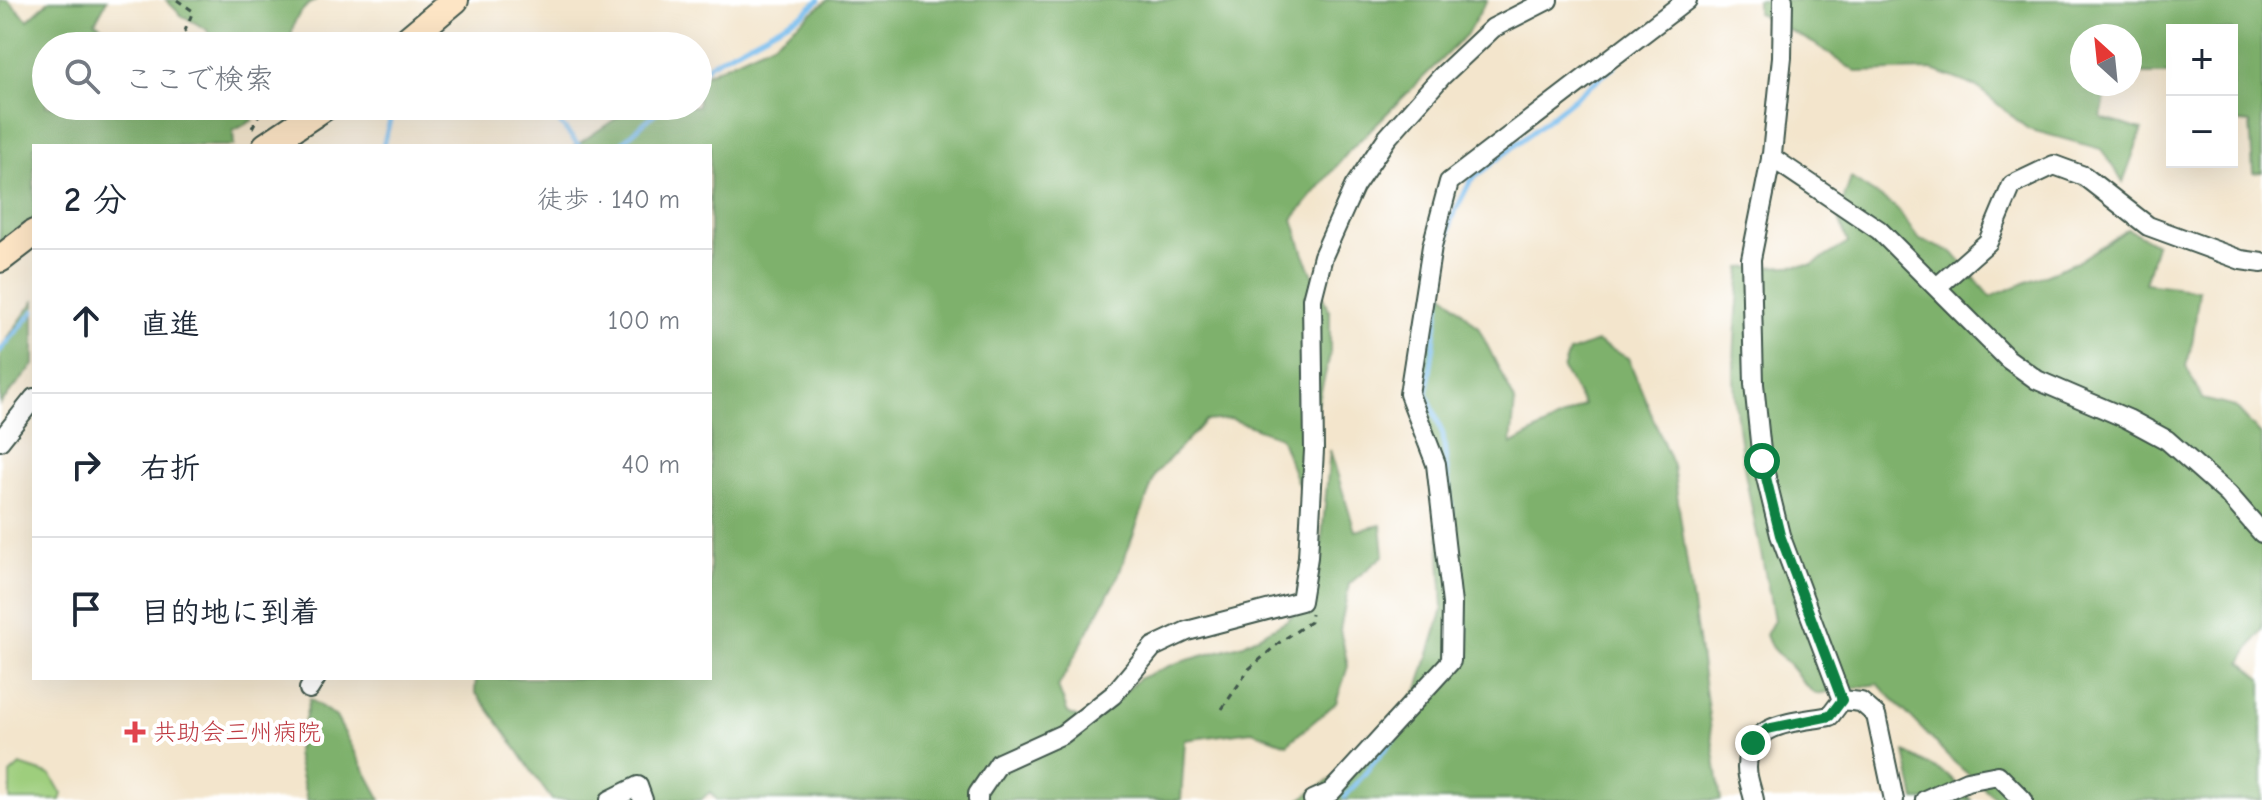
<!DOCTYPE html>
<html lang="ja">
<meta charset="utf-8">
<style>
body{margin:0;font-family:"Comic Neue","Klee One",sans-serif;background:#f2f2f3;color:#1f2937}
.controls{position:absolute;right:24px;top:24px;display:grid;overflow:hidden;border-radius:0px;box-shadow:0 8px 32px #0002}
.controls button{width:72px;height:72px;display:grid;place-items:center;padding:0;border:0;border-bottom:2px solid #e0e1e3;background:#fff;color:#1f2937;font:40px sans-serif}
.compass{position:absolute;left:2070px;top:24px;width:72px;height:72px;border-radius:50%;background:#fff;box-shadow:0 8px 32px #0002;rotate:333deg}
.stop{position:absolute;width:24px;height:24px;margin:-18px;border:6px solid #0b8043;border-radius:50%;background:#fff}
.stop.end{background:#0b8043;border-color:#fff;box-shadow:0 2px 8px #0008}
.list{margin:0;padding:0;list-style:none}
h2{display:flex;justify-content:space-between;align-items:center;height:104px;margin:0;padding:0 32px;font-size:34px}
h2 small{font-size:26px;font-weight:400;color:#747a83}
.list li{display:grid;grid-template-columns:52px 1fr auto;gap:24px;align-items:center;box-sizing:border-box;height:144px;padding:0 32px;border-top:2px solid #e0e1e3}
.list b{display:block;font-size:30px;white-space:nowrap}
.list em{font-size:26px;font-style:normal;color:#747a83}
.icon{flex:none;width:44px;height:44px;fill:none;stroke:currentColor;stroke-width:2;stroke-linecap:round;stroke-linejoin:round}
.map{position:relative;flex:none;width:2262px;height:800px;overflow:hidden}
.search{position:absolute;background:#fff;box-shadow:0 8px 32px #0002;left:32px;top:32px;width:680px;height:88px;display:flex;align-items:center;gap:20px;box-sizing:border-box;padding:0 28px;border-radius:44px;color:#747a83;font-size:30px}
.panel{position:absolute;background:#fff;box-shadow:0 8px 32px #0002;left:32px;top:144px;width:680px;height:536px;border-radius:0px}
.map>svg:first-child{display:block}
.green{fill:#9ece7d;stroke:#5e8658;stroke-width:2}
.forest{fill:#7eb16c;stroke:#4e7750;stroke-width:2}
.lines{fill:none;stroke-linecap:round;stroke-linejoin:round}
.stream{stroke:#78bdee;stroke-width:5}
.street-casing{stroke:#3f564b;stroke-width:22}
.secondary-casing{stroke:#3f564b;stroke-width:30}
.path{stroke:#3f564b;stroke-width:3;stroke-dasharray:6 6;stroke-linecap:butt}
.street{stroke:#fff;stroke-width:18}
.secondary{stroke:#fde5c5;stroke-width:26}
.route{stroke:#0b8043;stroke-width:10}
.health-dot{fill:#e0444e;stroke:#fff;stroke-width:3}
.labels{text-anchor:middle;stroke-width:8;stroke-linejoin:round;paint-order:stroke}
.health-label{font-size:24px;fill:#be3a42;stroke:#fff;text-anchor:start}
</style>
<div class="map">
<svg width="2262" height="800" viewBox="0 0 2262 800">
<rect width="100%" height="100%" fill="#fff"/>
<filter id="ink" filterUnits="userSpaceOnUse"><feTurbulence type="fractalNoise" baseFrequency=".0125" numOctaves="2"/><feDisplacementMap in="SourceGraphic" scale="16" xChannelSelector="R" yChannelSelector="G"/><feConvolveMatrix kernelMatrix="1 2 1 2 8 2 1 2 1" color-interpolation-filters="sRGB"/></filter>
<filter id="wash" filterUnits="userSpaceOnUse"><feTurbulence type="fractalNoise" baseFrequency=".006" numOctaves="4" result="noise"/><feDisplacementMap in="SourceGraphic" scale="32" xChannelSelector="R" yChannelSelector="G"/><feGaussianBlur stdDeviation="1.8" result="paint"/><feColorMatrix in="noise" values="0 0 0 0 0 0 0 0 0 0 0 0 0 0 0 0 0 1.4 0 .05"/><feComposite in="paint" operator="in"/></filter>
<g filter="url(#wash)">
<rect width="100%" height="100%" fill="#f3e5cc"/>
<path class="green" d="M20 765 51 775 62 794 60 800H10V774Z"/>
<path class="forest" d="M0 0H8L28 20 50 0H107L95 22 135 46H46V106H245L253 120 233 131 234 146H34V224L0 247Z
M166 0H316C299 9 288 26 293 46H218L206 29 181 15Z
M828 0H1487L1467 34 1349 151 1293 219 1304 255 1330 313V355L1298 484 1280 437 1231 419 1205 421 1156 473 1118 576 1058 687 1068 713 1092 725 1138 679 1177 663 1244 644 1286 621 1317 591 1330 450 1355 531 1381 525 1384 555 1349 584 1340 630 1348 666 1336 703 1287 744 1252 731 1185 740 1181 800H717L710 792 701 800H552C525 764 504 726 475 692L476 678H710V146H575L635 106H698V78L773 43Z
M1757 0H2262V172L2253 173 2250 123 2232 121V30H2172V74H2130V36H2082V84H2107L2101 118 2142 130 2123 182 2101 149 2028 129 1977 87 1933 70 1856 72 1815 44 1757 13Z
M1851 178 1895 207 1920 240 1954 253 1990 297 2077 262 2128 229 2156 244 2145 283 2199 290 2192 346 2186 366 2202 399 2235 407 2262 436V629L2241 662 2262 679V800H1998L1954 762 1878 684 1816 694C1800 683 1801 677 1790 665 1779 654 1771 651 1766 635L1774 620C1762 550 1743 480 1736 409 1731 362 1737 315 1741 268L1812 265 1848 243 1838 216Z
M1436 285 1478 327 1515 401 1511 445 1584 405 1563 370 1569 352 1597 342 1628 358 1673 466 1721 800H1299L1381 747 1418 689 1443 609 1437 500 1418 430 1414 345Z
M34 301V365L0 404V349Z
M310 699 336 717 381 800H307L296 754Z
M1905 752 1948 775 1972 800H1915Z"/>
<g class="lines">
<path class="stream" d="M484 46H492
M698 75 710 64 804 13 819 0
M546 106 579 146
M383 146 394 106
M618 146 663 106
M0 351 34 311
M1456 664 1467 650 1443 435 1427 394 1451 220 1471 180 1615 66
M1345 797 1414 715"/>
</g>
</g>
<g filter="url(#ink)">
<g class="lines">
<defs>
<path id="street" d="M1783 0 1782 57 1772 154 1751 259 1754 384 1762 461 1780 535 1842 700 1861 702 1876 715 1894 800
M1771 157 1879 230 2008 359 2037 380 2128 419 2167 440 2228 494 2262 533
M1937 287 1988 242 2012 185 2054 165 2084 176 2148 226 2241 260 2262 263
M0 441 34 398
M309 689 316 678
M610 800 638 786 643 800
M978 800V794L999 763 1063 734 1113 695 1153 647 1187 631 1301 601 1308 557 1314 450 1312 299 1323 256 1354 187 1387 138 1442 76 1493 28 1548 0
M1313 800 1331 792 1451 661 1452 604 1436 464 1409 394 1432 246 1449 182 1687 0
M1754 800C1752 790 1747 778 1747 768 1747 721 1795 723 1830 716L1842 700
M1925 800 1967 781 1998 775 2023 800"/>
<path id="secondary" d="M400 46 455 0
M266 146 326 106
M0 259 34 233"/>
</defs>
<use href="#street" class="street-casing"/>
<use href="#secondary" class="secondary-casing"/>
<path class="path" d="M177 0 193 11 185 31 202 46
M252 128 261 111 259 106
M1222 709 1249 669 1280 642 1310 622 1311 614"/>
<use href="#street" class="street"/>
<use href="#secondary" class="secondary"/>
</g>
</g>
<g class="lines" filter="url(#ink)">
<path class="route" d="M1753 743 1767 729 1830 716 1842 700 1780 535 1762 461"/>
</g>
<path class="health-dot" d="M131 720h8v8h8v8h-8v8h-8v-8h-8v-8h8z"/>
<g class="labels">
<g class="health-label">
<text x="153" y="740">共助会三州病院</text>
</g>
</g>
</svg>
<div class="controls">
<button>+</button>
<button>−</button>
</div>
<svg class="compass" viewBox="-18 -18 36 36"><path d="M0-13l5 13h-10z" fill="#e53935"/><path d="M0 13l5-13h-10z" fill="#747a83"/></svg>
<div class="stop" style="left:1762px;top:461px"></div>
<div class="stop end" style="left:1753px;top:743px"></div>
<div class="search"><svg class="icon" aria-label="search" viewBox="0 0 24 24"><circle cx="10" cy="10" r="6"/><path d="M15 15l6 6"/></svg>ここで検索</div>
<section class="panel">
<h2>2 分<small>徒歩 · 140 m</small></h2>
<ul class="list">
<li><svg class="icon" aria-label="ahead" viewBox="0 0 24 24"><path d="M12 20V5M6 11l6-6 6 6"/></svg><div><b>直進</b></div><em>100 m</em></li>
<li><svg class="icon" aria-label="right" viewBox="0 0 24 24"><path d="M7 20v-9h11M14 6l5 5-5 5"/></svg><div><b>右折</b></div><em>40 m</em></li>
<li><svg class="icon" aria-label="arrive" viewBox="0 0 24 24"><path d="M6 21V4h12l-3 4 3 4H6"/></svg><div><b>目的地に到着</b></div></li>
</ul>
</section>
</div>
